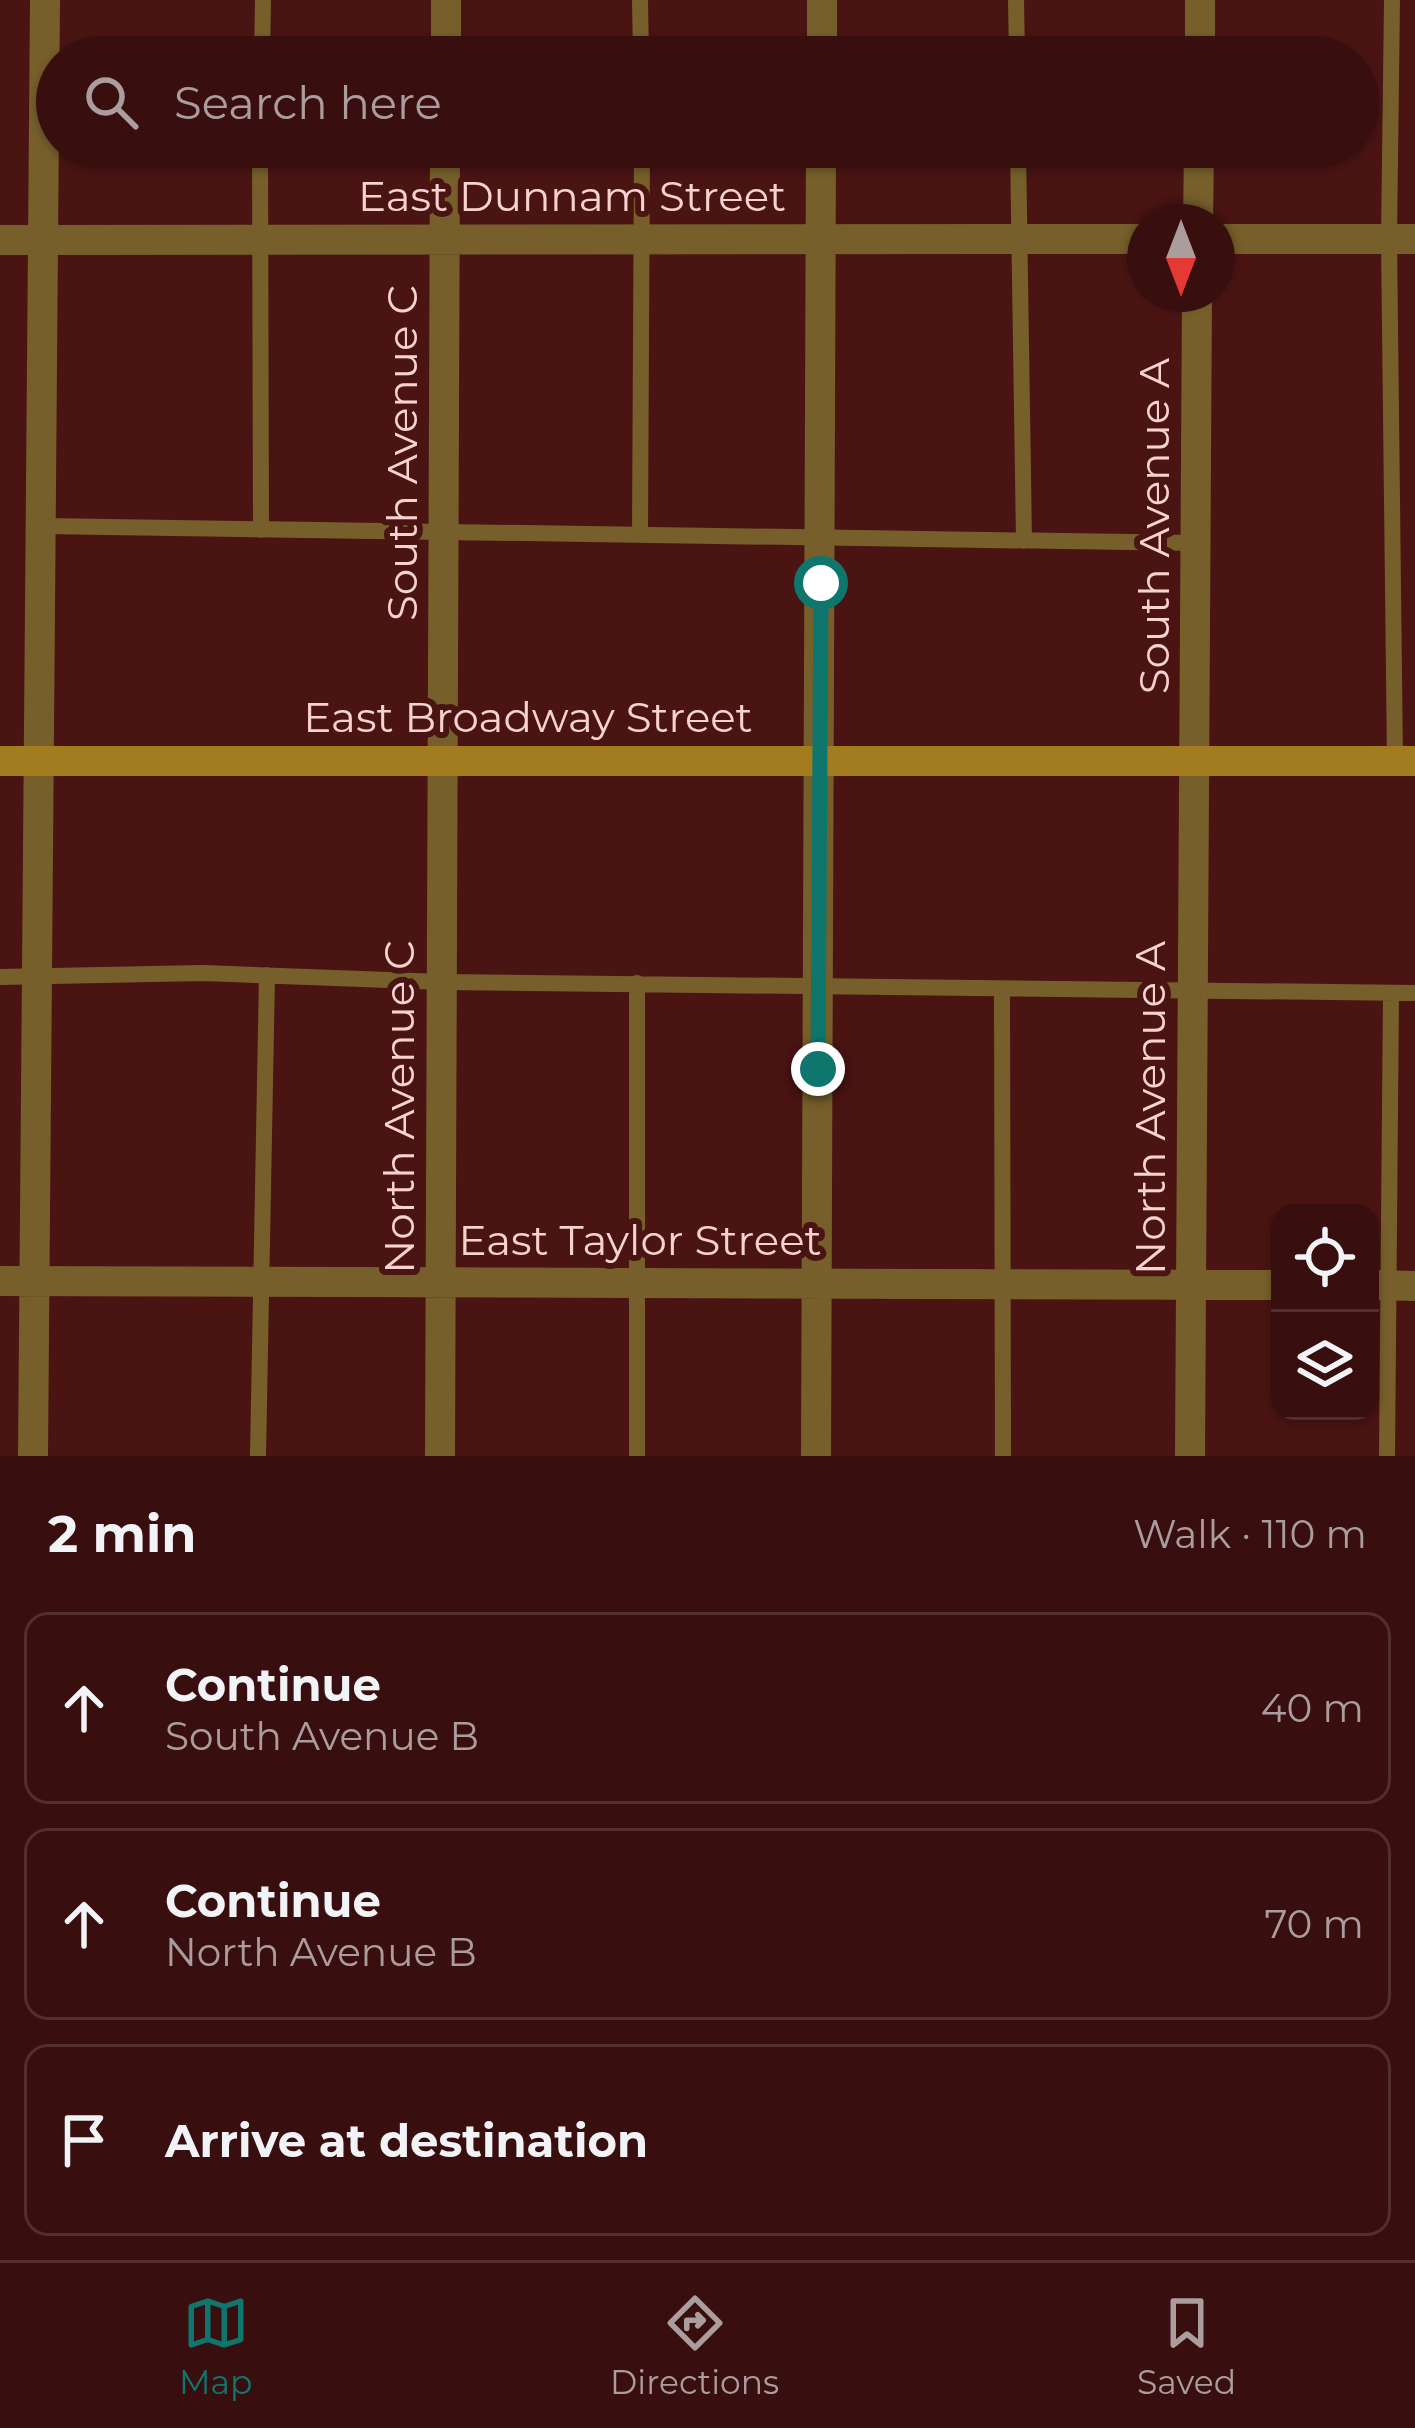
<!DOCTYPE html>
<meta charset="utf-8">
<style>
body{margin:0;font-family:Montserrat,sans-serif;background:#3f1817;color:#f1f3f6}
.controls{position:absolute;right:36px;bottom:36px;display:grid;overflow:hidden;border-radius:24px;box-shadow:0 3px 9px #0004}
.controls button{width:108px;height:108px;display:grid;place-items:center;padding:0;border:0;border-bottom:3px solid #522f2e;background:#380f0e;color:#f1f3f6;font:60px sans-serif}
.compass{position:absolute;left:1127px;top:204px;width:108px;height:108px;border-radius:50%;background:#380f0e;box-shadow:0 3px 9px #0004;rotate:180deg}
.stop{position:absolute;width:36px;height:36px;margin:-27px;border:9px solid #0f766e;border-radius:50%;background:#fff}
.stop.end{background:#0f766e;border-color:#fff;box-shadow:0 3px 12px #0008}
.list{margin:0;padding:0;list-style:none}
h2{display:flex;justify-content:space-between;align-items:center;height:156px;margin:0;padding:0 48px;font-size:51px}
h2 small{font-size:39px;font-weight:400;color:#ab9c9e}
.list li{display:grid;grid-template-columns:78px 1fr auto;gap:36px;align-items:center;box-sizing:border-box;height:192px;margin:0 24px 24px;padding:0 24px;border:3px solid #522f2e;border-radius:24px}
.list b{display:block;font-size:45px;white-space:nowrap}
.list p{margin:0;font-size:39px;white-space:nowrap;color:#ab9c9e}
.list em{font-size:39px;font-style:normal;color:#ab9c9e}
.icon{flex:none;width:66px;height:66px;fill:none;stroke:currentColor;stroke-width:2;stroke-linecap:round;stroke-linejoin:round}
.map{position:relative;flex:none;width:1415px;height:1456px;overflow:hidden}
.search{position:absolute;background:#380f0e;box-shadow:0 3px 9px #0004;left:36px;right:36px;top:36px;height:132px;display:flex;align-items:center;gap:30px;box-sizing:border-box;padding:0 42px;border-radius:66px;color:#ab9c9e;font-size:45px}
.sheet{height:804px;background:#380f0e}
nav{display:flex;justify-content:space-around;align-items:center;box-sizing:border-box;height:168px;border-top:3px solid #522f2e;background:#380f0e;font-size:33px;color:#ab9c9e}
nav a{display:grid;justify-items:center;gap:6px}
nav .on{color:#0f766e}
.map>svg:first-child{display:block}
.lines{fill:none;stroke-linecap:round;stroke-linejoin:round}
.service{stroke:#765f2b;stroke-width:16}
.minor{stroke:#765f2b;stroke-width:30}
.secondary{stroke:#a27c1e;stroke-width:30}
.route{stroke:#0f766e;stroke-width:15}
.labels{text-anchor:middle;stroke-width:12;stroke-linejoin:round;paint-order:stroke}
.street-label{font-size:42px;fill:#f7d2cf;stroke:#4a1413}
</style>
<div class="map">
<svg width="1415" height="1456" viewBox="0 0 1415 1456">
<rect width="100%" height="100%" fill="#4a1413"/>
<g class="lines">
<path class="service" d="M640 0 641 57
M1016 0 1017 57
M1392 0 1389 239 1395 761
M262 57 263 0
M260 147 261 530
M1018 147 1024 541
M42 526 1195 543
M640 535 642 147
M0 977 203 973 442 982 1415 993
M1002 990 1003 1456
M258 1456 267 975
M637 1456V983
M1387 1456 1391 993"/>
<path class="minor" d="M446 57V0
M822 57V0
M1200 57V0
M1198 222 1199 147
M1217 239H1415
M0 240 1145 239
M0 1281 1280 1285
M1370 1285 1415 1286
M33 1456 45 0
M440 1456 445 147
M816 1456 821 147
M1190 1456 1197 294"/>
<path class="secondary" d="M0 761H1415"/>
</g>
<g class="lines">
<path class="route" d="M818 1069 821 583"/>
</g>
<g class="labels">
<g class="street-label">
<text x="572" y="211">East Dunnam Street</text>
<text transform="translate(402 453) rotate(-90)" y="15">South Avenue C</text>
<text transform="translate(1154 526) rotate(-90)" y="15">South Avenue A</text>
<text x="528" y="732">East Broadway Street</text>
<text transform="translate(399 1107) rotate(-90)" y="15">North Avenue C</text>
<text transform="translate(1150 1108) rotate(-90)" y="15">North Avenue A</text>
<text x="640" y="1255">East Taylor Street</text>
</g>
</g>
</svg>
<div class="controls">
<button><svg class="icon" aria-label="locate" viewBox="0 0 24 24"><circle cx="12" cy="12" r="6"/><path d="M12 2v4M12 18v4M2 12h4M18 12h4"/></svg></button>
<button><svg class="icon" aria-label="layers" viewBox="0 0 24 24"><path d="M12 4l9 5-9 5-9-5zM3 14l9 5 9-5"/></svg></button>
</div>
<svg class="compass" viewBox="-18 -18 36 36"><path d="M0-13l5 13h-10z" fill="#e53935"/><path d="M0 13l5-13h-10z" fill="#ab9c9e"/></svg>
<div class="stop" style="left:821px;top:583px"></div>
<div class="stop end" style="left:818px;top:1069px"></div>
<div class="search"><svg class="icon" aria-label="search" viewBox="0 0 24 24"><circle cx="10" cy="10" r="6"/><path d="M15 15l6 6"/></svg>Search here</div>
</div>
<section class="sheet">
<h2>2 min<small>Walk · 110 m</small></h2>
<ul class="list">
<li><svg class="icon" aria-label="ahead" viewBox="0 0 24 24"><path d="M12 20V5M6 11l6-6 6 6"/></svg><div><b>Continue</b><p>South Avenue B</p></div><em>40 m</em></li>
<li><svg class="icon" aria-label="ahead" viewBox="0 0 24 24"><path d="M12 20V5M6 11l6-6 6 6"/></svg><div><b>Continue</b><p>North Avenue B</p></div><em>70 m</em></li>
<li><svg class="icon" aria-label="arrive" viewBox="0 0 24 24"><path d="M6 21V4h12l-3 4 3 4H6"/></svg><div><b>Arrive at destination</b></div></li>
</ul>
</section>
<nav>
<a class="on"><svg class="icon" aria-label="map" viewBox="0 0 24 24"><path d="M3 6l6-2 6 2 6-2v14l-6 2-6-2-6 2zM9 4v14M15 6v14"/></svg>Map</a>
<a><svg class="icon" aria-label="directions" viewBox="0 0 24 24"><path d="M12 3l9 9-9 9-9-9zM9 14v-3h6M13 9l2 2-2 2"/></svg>Directions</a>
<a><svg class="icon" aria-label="saved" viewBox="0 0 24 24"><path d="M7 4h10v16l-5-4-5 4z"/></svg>Saved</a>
</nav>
